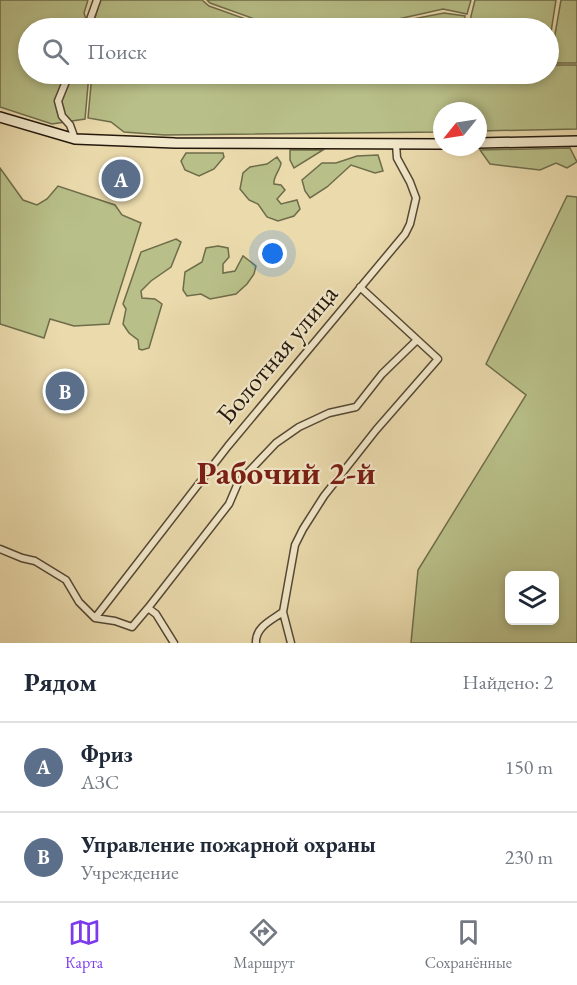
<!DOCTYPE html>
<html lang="ru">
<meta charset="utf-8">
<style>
body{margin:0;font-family:"EB Garamond",serif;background:#f6f6f7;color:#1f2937}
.controls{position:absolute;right:18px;bottom:18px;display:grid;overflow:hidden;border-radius:9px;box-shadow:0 3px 9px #0003}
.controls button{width:54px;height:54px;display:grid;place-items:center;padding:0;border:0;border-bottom:2px solid #e0e1e3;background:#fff;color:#1f2937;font:30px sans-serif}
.compass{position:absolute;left:433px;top:102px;width:54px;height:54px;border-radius:50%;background:#fff;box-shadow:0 3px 9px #0003;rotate:240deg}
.you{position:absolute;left:273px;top:254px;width:21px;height:21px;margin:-15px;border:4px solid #fff;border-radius:50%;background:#1a73e8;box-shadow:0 0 0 9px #1a73e833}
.badge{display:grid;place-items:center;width:39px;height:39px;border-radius:50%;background:#7c3aed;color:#fff;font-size:20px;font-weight:700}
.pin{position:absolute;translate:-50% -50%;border:3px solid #fff;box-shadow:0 2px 6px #0006}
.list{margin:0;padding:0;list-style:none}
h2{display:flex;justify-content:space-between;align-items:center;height:78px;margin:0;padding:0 24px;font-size:26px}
h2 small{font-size:20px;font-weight:400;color:#747a83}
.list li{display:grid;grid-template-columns:39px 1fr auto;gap:18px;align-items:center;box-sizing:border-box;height:90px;padding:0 24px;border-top:2px solid #e0e1e3}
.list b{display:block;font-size:22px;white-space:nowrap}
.list p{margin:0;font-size:20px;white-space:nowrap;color:#747a83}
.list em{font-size:20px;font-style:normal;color:#747a83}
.icon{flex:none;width:33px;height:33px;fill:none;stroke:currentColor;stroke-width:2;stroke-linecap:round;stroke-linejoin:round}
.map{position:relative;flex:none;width:577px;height:643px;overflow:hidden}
.search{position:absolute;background:#fff;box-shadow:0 3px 9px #0003;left:18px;right:18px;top:18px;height:66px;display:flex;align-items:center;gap:15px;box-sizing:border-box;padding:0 21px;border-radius:33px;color:#747a83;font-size:22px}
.sheet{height:258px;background:#fff}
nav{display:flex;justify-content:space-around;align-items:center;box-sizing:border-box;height:84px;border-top:2px solid #e0e1e3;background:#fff;font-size:16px;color:#747a83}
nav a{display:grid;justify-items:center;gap:3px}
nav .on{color:#7c3aed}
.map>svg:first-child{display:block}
.green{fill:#b8bf88;stroke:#6e6c4a;stroke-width:1.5;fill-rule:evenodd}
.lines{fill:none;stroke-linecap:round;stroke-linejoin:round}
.street-casing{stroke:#554834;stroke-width:9}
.secondary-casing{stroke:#23180c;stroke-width:12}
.street{stroke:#f1e7c9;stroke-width:6}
.secondary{stroke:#f1e7c9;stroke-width:9}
.labels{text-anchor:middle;stroke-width:4.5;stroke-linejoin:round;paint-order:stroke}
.street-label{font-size:27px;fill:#23180c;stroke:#f1e7c9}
.district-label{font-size:33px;font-weight:bold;fill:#7a1f14;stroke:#f1e7c9}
</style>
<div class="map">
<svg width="577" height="643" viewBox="0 0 577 643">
<rect width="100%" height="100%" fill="#eadaac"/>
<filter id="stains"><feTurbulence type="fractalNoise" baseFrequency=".00333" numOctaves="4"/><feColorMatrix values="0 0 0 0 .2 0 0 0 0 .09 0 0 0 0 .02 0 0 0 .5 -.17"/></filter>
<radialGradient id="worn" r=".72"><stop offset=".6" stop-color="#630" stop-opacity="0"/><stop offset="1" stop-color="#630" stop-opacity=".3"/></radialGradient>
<path class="green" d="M0 0H88L84 13 89 28H28V74H89L85 119 52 124 0 107Z
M100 0H202L209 6 271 28H99L95 18Z
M207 0H471L467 14 443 9 367 26 280 28 210 3Z
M475 0H556L549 45 548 28H470L471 16Z
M561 0H577V63H550Z
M444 13 465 16 464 28H366Z
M549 65H577V129L478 131V111H442V132L164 135 124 132 111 122 88 118 92 74H548Z
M570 148 577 162 567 168 556 163 540 170 490 164 480 150Z
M290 150H323L294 168 290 160Z
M186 153H223L224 157 214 169 199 176 185 170 181 161Z
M378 155 383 171 375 173 351 165 327 187 310 198 305 191 302 180 322 163H336L357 156Z
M277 157 281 163C280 171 273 176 274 184L281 185 285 190 277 199 281 204 297 200 300 209 294 216 278 221 267 217 258 204 249 200 240 189 243 173 250 167 267 164Z
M0 168 23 200 37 205 47 199 58 186 115 205 122 215 141 223 109 324 74 326 50 319 44 338 0 324Z
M567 196 577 197V643H411L418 570 526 395 486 364ZM510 576H554V620H510Z
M176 239 181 242 171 267 151 281 141 291 142 298 155 299 162 304 149 348 142 350 139 349 138 340 129 333 123 324 126 309 123 304 141 252Z
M218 246 228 248 229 257 223 264V273L235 271 243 256 256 266 254 274 247 284 236 294 210 299 201 294 187 296 183 290 185 272 202 262 206 248Z"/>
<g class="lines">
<defs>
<path id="street" d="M87 28 97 0
M69 74 58 101 62 116 70 125 75 139
M0 549 22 558 35 561 66 580 79 602 95 618 115 621 132 627 148 608
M95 618 228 446 405 234 410 224 416 198 410 182 397 158 396 144
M174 643 156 614 148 608 229 504 238 483 276 443 299 427 329 413 356 407 382 374 417 340
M256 643C255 627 272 620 283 612
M291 643 283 612 295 545 303 529 324 496 376 430 438 359 360 287"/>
<path id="secondary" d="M0 117 75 139 175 143 442 144
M478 143 577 141"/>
</defs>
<use href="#street" class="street-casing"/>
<use href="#secondary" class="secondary-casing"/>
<use href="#street" class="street"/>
<use href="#secondary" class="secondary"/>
</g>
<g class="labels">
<g class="street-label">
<text transform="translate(277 354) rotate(-50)" y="9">Болотная улица</text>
</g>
<g class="district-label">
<text x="286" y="484">Рабочий 2‑й</text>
</g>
</g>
<rect width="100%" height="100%" filter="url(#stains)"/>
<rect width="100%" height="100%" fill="url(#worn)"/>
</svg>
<div class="controls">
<button><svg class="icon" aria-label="layers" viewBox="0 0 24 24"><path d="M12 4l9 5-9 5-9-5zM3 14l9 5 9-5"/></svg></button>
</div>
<svg class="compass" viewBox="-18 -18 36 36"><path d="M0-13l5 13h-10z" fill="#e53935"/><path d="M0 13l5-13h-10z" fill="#747a83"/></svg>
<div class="you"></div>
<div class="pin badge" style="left:121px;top:179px;background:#5c6f8a">A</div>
<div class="pin badge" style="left:65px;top:391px;background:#5c6f8a">B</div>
<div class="search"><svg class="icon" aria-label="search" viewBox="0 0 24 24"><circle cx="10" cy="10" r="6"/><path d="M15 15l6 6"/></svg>Поиск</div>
</div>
<section class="sheet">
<h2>Рядом<small>Найдено: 2</small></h2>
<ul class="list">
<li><span class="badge" style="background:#5c6f8a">A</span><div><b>Фриз</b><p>АЗС</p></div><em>150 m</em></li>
<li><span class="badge" style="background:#5c6f8a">B</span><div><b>Управление пожарной охраны</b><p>Учреждение</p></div><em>230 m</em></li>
</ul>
</section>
<nav>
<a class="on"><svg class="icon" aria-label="map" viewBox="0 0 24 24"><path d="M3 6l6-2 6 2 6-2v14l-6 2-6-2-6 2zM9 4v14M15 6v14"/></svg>Карта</a>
<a><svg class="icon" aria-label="directions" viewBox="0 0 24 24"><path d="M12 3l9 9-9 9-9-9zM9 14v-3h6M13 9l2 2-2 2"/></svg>Маршрут</a>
<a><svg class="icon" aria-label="saved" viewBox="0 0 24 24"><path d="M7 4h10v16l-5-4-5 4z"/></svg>Сохранённые</a>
</nav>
